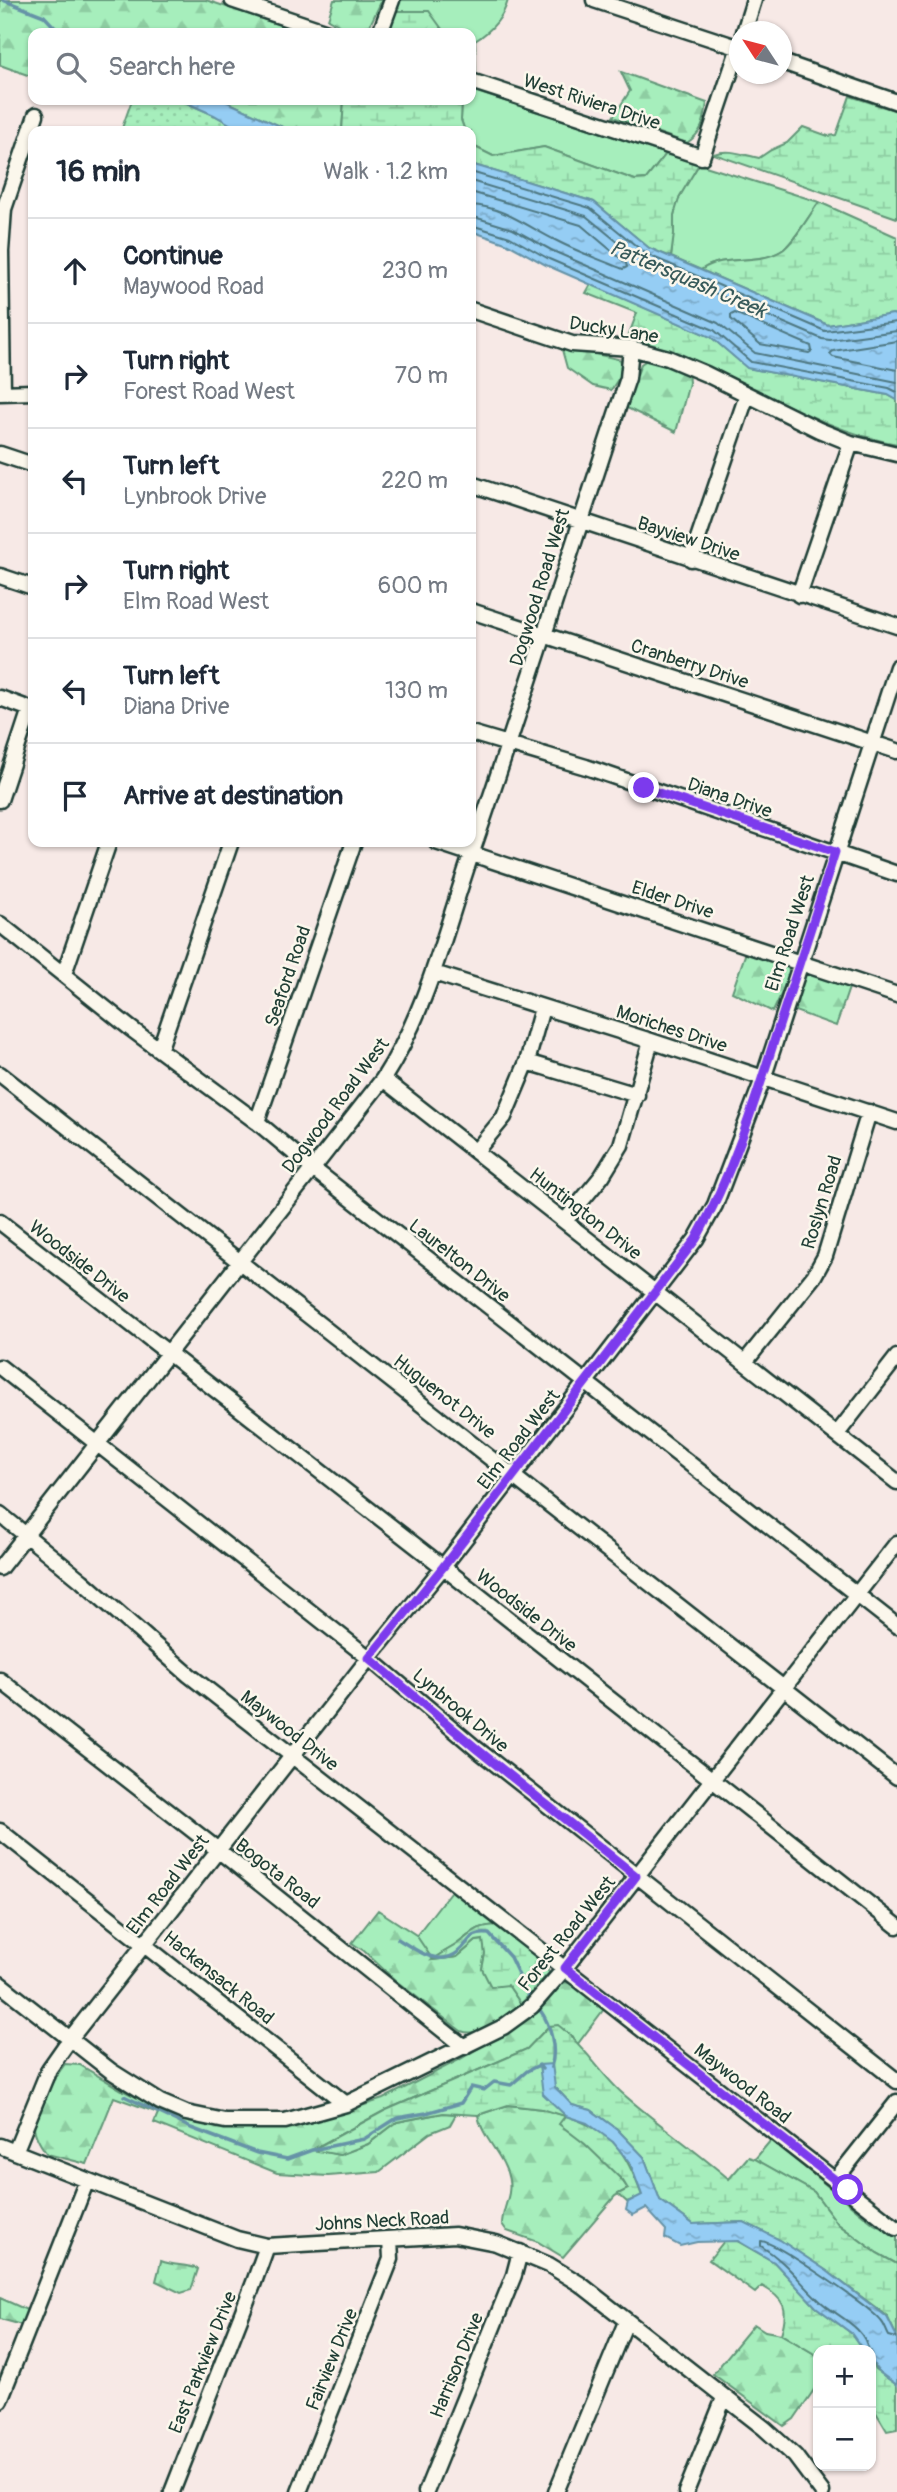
<!DOCTYPE html>
<meta charset="utf-8">
<style>
body{margin:0;font-family:Pangolin,sans-serif;background:#f2f2f3;color:#1f2937}
.controls{position:absolute;right:21px;bottom:21px;display:grid;overflow:hidden;border-radius:14px;box-shadow:0 2px 5px #0004}
.controls button{width:63px;height:63px;display:grid;place-items:center;padding:0;border:0;border-bottom:2px solid #e0e1e3;background:#fff;color:#1f2937;font:35px sans-serif}
.compass{position:absolute;left:729px;top:21px;width:63px;height:63px;border-radius:50%;background:#fff;box-shadow:0 2px 5px #0004;rotate:306deg}
.stop{position:absolute;width:21px;height:21px;margin:-16px;border:5px solid #7c3aed;border-radius:50%;background:#fff}
.stop.end{background:#7c3aed;border-color:#fff;box-shadow:0 2px 7px #0008}
.list{margin:0;padding:0;list-style:none}
h2{display:flex;justify-content:space-between;align-items:center;height:91px;margin:0;padding:0 28px;font-size:30px}
h2 small{font-size:23px;font-weight:400;color:#747a83}
.list li{display:grid;grid-template-columns:46px 1fr auto;gap:21px;align-items:center;box-sizing:border-box;height:105px;padding:0 28px;border-top:2px solid #e0e1e3}
.list b{display:block;font-size:26px;white-space:nowrap}
.list p{margin:0;font-size:23px;white-space:nowrap;color:#747a83}
.list em{font-size:23px;font-style:normal;color:#747a83}
.icon{flex:none;width:38px;height:38px;fill:none;stroke:currentColor;stroke-width:2;stroke-linecap:round;stroke-linejoin:round}
.map{position:relative;flex:none;width:897px;height:2492px;overflow:hidden}
.search{position:absolute;background:#fff;box-shadow:0 2px 5px #0004;left:28px;top:28px;width:448px;height:77px;display:flex;align-items:center;gap:18px;box-sizing:border-box;padding:0 24px;border-radius:14px;color:#747a83;font-size:26px}
.panel{position:absolute;background:#fff;box-shadow:0 2px 5px #0004;left:28px;top:126px;width:448px;height:721px;border-radius:14px}
.map>svg:first-child{display:block}
.green{fill:#a6eebc;stroke:#629678;stroke-width:2}
.forest{fill:url(#forest-firs);stroke:#629678;stroke-width:2}
.wetland{fill:url(#wetland-marsh);stroke:#629678;stroke-width:2}
.park{fill:url(#park-dots);stroke:#629678;stroke-width:2}
.water{fill:url(#water-ripples);stroke:#6693a7;stroke-width:2}
.lines{fill:none;stroke-linecap:round;stroke-linejoin:round}
.shore{stroke:#4e7781;stroke-width:2}
.stream{stroke:#6693a7;stroke-width:3.5}
.minor-casing{stroke:#1f3d34;stroke-width:19}
.minor{stroke:#fbf7ec;stroke-width:14}
.route{stroke:#7c3aed;stroke-width:9}
.labels{text-anchor:middle;stroke-width:5;stroke-linejoin:round;paint-order:stroke}
.street-label{font-size:19px;fill:#1f3d34;stroke:#fbf7ec}
.water-label{font-size:21px;font-style:italic;fill:#375a5a;stroke:#fbf7ec}
</style>
<div class="map">
<svg width="897" height="2492" viewBox="0 0 897 2492">
<defs>
<pattern id="forest-firs" width="22" height="20" patternUnits="userSpaceOnUse" patternTransform="scale(1.75)"><rect width="22" height="20" fill="#a6eebc"/><path d="M5 1l3.5 6h-7zM16 11l3.5 6h-7z" fill="#8ecda2"/></pattern>
<pattern id="wetland-marsh" width="20" height="14" patternUnits="userSpaceOnUse" patternTransform="scale(1.75)"><rect width="20" height="14" fill="#a6eebc"/><path d="M1 5h8M5 5V1M11 12h8M15 12V8" fill="none" stroke="#8ecda2"/></pattern>
<pattern id="park-dots" width="8" height="8" patternUnits="userSpaceOnUse" patternTransform="scale(1.75)"><rect width="8" height="8" fill="#a6eebc"/><path d="M2 2h.1M6 6h.1" fill="none" stroke="#8ecda2" stroke-width="1.8" stroke-linecap="round"/></pattern>
<pattern id="water-ripples" width="26" height="14" patternUnits="userSpaceOnUse" patternTransform="scale(1.75)"><rect width="26" height="14" fill="#95cdf4"/><path d="M2 4q2-2 4 0t4 0M15 11q2-2 4 0t4 0" fill="none" stroke="#79a8c6"/></pattern>
</defs>
<rect width="100%" height="100%" fill="#f7e9e6"/>
<filter id="ink" filterUnits="userSpaceOnUse"><feTurbulence type="fractalNoise" baseFrequency=".0143" numOctaves="2"/><feDisplacementMap in="SourceGraphic" scale="14" xChannelSelector="R" yChannelSelector="G"/><feConvolveMatrix kernelMatrix="1 2 1 2 8 2 1 2 1" color-interpolation-filters="sRGB"/></filter>
<g filter="url(#ink)">
<path class="green" d="M399 0H508C503 19 491 31 475 41L476 71 471 69V33H442V29L395 11Z
M471 90 666 154 646 179 635 180 544 147 493 156 471 145V131H465L461 120 462 100H471Z
M699 164 819 202C810 214 793 244 781 251 756 266 725 253 701 270L671 257C673 243 673 230 674 216 676 197 689 180 699 164Z
M453 1891 498 1925C475 1926 474 1932 457 1944 449 1950 440 1953 432 1960L416 1936 450 1892Z
M771 2140 874 2224 897 2237V2264L877 2253 838 2224 814 2192 755 2159Z"/>
<path class="forest" d="M0 0H206L305 33H33V77L0 65Z
M334 0H382L370 25 347 30 328 19Z
M621 72 707 103C704 122 703 132 687 143L613 117 630 91Z
M223 100H344L342 131H291Z
M561 346 622 360 624 370 611 390 593 386 567 368Z
M648 359 688 370 689 383 676 432 625 407 641 364Z
M746 952 788 966 790 975 773 1012 732 992Z
M816 970 850 985 836 1026 792 1010 802 975Z
M378 1910 416 1935 433 1960 457 1957 476 1941 484 1940 485 1954 482 1969 508 1985 521 2004C505 2015 482 2039 461 2031L396 1981 364 1951 352 1943Z
M562 1982 570 1983 604 2009 577 2045 571 2035 549 2026 527 2049 384 2111 313 2149 339 2155 368 2144 397 2122 443 2113 456 2114 450 2125 430 2133 379 2172 328 2176 277 2173 154 2123 158 2113 114 2097 87 2164 47 2154C41 2146 33 2134 34 2123 36 2108 55 2077 65 2064L80 2065 122 2090 170 2114 229 2127 299 2126 383 2099 459 2060 527 2019Z
M508 2105 542 2109 566 2116 560 2124C579 2137 616 2169 628 2189L615 2196 563 2257 538 2242 507 2231 502 2224C502 2209 512 2196 509 2180 505 2156 482 2139 478 2115Z
M161 2261C174 2266 185 2264 198 2269L191 2290 181 2293 156 2281Z
M0 2298 27 2310 22 2325 0 2319Z
M754 2324 765 2331 781 2334 818 2356V2384L794 2419 784 2426 713 2374Z"/>
<path class="wetland" d="M395 11H429L442 29V33H388Z
M850 96 897 111V218L714 154C728 148 744 155 759 158L771 150 787 143 803 127 828 136 836 135Z
M344 100H462L461 120 465 131H342Z
M471 145 493 156 544 147 635 180 646 179 666 154 699 164 680 196 674 215V234L671 257 649 248 594 202 471 164Z
M819 202 897 237V316L893 314 828 325 701 270C725 253 756 266 781 251 793 244 810 214 819 202Z
M591 284 711 337 748 368 888 395 897 400V444C813 429 743 376 663 349 651 345 638 344 626 342L637 313 586 293Z
M498 1925 545 1963 549 1973 521 2004 508 1985 491 1987 482 1969 485 1954 483 1940 476 1941 457 1957 432 1960C440 1953 449 1950 457 1944 474 1932 475 1926 498 1925Z
M558 2025C582 2043 599 2072 622 2093 656 2123 694 2149 729 2179L748 2157 755 2159 814 2192 838 2224 877 2253 897 2264V2337L887 2316 827 2271 780 2240 744 2222 693 2224 660 2200 644 2157 617 2129 591 2110 572 2105 555 2087 539 2066 566 2116C613 2131 626 2151 642 2196L627 2202 618 2194 628 2189 623 2181 585 2144 559 2124 565 2116 542 2109 508 2105 478 2115 443 2113 397 2122 368 2144 340 2155 312 2150 384 2111 527 2049 549 2026Z
M725 2240 737 2241 774 2262 816 2307 851 2333 863 2350H818V2356L781 2334C789 2309 785 2299 762 2286L755 2293 709 2260Z
M871 2362 875 2369 897 2385V2429L887 2431 871 2404Z"/>
<path class="park" d="M132 100H180L214 115 242 131H121Z"/>
<path class="water" d="M180 100H223L291 131H242L214 115Z
M471 164 594 202 649 248 828 325 893 314 897 316V400L888 395 747 368 711 337 546 265 508 244 471 231Z
M552 2064 555 2087 572 2105 591 2110 617 2129 644 2157 660 2200 693 2224 744 2222 780 2240 827 2271 887 2317 897 2337V2385C882 2374 871 2371 871 2350H863L851 2333 816 2307 774 2262 738 2241 697 2242 680 2246 665 2238 666 2230 646 2208 633 2215 626 2210 628 2202 642 2195 630 2163 613 2142 587 2123 566 2116 543 2094 539 2065Z"/>
<g class="lines">
<path class="shore" d="M471 172 590 208 646 254 825 331 897 322
M471 181 586 216 642 262 822 339 830 340 897 331
M471 192 581 225 626 263 627 267 623 269C601 260 578 252 557 241 530 228 502 206 471 205
M471 216 513 229 553 251 718 323 755 353 897 382
M471 225 510 237 549 259 714 330 751 362 889 388 897 392
M735 313 811 346 812 351 809 353 760 344 731 319V315Z
M897 341 833 351 830 354 833 357 897 370
M868 2350C865 2326 836 2316 820 2301 797 2280 789 2264 761 2246V2241C774 2241 870 2307 881 2321 885 2325 886 2331 889 2336L897 2338"/>
<path class="stream" d="M3 0 44 16 60 33
M398 1939C414 1949 439 1968 458 1952 471 1942 468 1932 489 1934L510 1957 529 1997
M540 2010C551 2025 557 2050 551 2067
M124 2096 191 2128 257 2153 287 2159 312 2150 364 2139 397 2118 426 2113 461 2103 471 2087 484 2090 494 2082 511 2085 527 2071 539 2065 542 2069"/>
<defs>
<path id="minor" d="M232 0 330 33
M594 0 740 48
M744 32 754 0
M380 33 392 0
M782 62 897 102
M471 81 702 157 740 44
M471 310 572 344 631 348 668 358 706 374 819 430 851 443 897 454
M0 393 33 392
M3 393 1 251 4 209 36 115
M0 454 33 465
M471 484 897 626
M691 559 747 395
M0 576 33 587
M799 595 851 443
M471 611 897 751
M0 698 33 710
M471 733 586 767 897 874
M0 800 30 709
M436 842 897 995
M0 924 130 1028 257 1122 312 1168 897 1626
M434 973 651 1041 897 1122
M64 974 109 842
M160 1048 231 842
M527 1062 637 1095
M0 1074 897 1777
M383 1079 897 1482
M257 1122 354 842
M476 1151 504 1117 527 1062 542 1008
M565 1221 602 1176 621 1145 651 1041
M0 1222 443 1567 897 1926
M745 1362 814 1276 825 1256 869 1112
M0 1367 369 1658 478 1750 897 2081
M837 1434 897 1357
M0 1514 82 1581 189 1675 896 2228
M0 1568 383 1079C428 1009 445 930 472 852 526 695 575 536 628 378L631 348
M0 1680 218 1850 464 2047
M0 1831 346 2104
M0 1984 111 2071 160 2102 186 2113 225 2121H285L346 2104 503 2027 532 2006 565 1968 897 1543
M0 2146 237 2239 267 2246 455 2235 496 2243 549 2265 580 2284 764 2428 795 2456 822 2492
M15 2152 49 2069 70 2039 369 1658 443 1567 696 1239 715 1205 763 1079 897 667
M836 2179 897 2102
M0 2400 87 2180
M172 2492 253 2285 267 2246
M299 2492 391 2259 390 2239
M426 2492 514 2275 520 2252
M556 2492 626 2322
M686 2492 724 2398"/>
</defs>
<use href="#minor" class="minor-casing"/>
<use href="#minor" class="minor"/>
</g>
</g>
<g class="lines" filter="url(#ink)">
<path class="route" d="M644 788 835 852C816 913 796 974 776 1035 754 1105 732 1175 696 1239L443 1567 369 1658 478 1750 636 1876 565 1968 848 2190"/>
</g>
<g class="labels">
<g class="street-label">
<text transform="translate(592 101) rotate(18)" y="7">West Riviera Drive</text>
<text transform="translate(614 329) rotate(9)" y="7">Ducky Lane</text>
<text transform="translate(689 538) rotate(18)" y="7">Bayview Drive</text>
<text transform="translate(539 587) rotate(-73)" y="7">Dogwood Road West</text>
<text transform="translate(690 663) rotate(18)" y="7">Cranberry Drive</text>
<text transform="translate(730 797) rotate(19)" y="7">Diana Drive</text>
<text transform="translate(673 899) rotate(18)" y="7">Elder Drive</text>
<text transform="translate(789 933) rotate(-72)" y="7">Elm Road West</text>
<text transform="translate(287 976) rotate(-71)" y="7">Seaford Road</text>
<text transform="translate(672 1028) rotate(18)" y="7">Moriches Drive</text>
<text transform="translate(335 1105) rotate(-53)" y="7">Dogwood Road West</text>
<text transform="translate(821 1202) rotate(-73)" y="7">Roslyn Road</text>
<text transform="translate(586 1213) rotate(38)" y="7">Huntington Drive</text>
<text transform="translate(460 1260) rotate(38)" y="7">Laurelton Drive</text>
<text transform="translate(80 1261) rotate(38)" y="7">Woodside Drive</text>
<text transform="translate(445 1396) rotate(38)" y="7">Huguenot Drive</text>
<text transform="translate(518 1439) rotate(-52)" y="7">Elm Road West</text>
<text transform="translate(527 1610) rotate(38)" y="7">Woodside Drive</text>
<text transform="translate(461 1710) rotate(40)" y="7">Lynbrook Drive</text>
<text transform="translate(290 1730) rotate(38)" y="7">Maywood Drive</text>
<text transform="translate(278 1873) rotate(38)" y="7">Bogota Road</text>
<text transform="translate(167 1884) rotate(-52)" y="7">Elm Road West</text>
<text transform="translate(566 1933) rotate(-51)" y="7">Forest Road West</text>
<text transform="translate(219 1977) rotate(39)" y="7">Hackensack Road</text>
<text transform="translate(743 2083) rotate(38)" y="7">Maywood Road</text>
<text transform="translate(382 2220) rotate(-3)" y="7">Johns Neck Road</text>
<text transform="translate(331 2359) rotate(-68)" y="7">Fairview Drive</text>
<text transform="translate(202 2362) rotate(-68)" y="7">East Parkview Drive</text>
<text transform="translate(456 2365) rotate(-68)" y="7">Harrison Drive</text>
</g>
<g class="water-label">
<text transform="translate(688 279) rotate(23)" y="7">Pattersquash Creek</text>
</g>
</g>
</svg>
<div class="controls">
<button>+</button>
<button>−</button>
</div>
<svg class="compass" viewBox="-18 -18 36 36"><path d="M0-13l5 13h-10z" fill="#e53935"/><path d="M0 13l5-13h-10z" fill="#747a83"/></svg>
<div class="stop" style="left:848px;top:2190px"></div>
<div class="stop end" style="left:644px;top:788px"></div>
<div class="search"><svg class="icon" aria-label="search" viewBox="0 0 24 24"><circle cx="10" cy="10" r="6"/><path d="M15 15l6 6"/></svg>Search here</div>
<section class="panel">
<h2>16 min<small>Walk · 1.2 km</small></h2>
<ul class="list">
<li><svg class="icon" aria-label="ahead" viewBox="0 0 24 24"><path d="M12 20V5M6 11l6-6 6 6"/></svg><div><b>Continue</b><p>Maywood Road</p></div><em>230 m</em></li>
<li><svg class="icon" aria-label="right" viewBox="0 0 24 24"><path d="M7 20v-9h11M14 6l5 5-5 5"/></svg><div><b>Turn right</b><p>Forest Road West</p></div><em>70 m</em></li>
<li><svg class="icon" aria-label="left" viewBox="0 0 24 24"><path d="M17 20v-9H6M10 6l-5 5 5 5"/></svg><div><b>Turn left</b><p>Lynbrook Drive</p></div><em>220 m</em></li>
<li><svg class="icon" aria-label="right" viewBox="0 0 24 24"><path d="M7 20v-9h11M14 6l5 5-5 5"/></svg><div><b>Turn right</b><p>Elm Road West</p></div><em>600 m</em></li>
<li><svg class="icon" aria-label="left" viewBox="0 0 24 24"><path d="M17 20v-9H6M10 6l-5 5 5 5"/></svg><div><b>Turn left</b><p>Diana Drive</p></div><em>130 m</em></li>
<li><svg class="icon" aria-label="arrive" viewBox="0 0 24 24"><path d="M6 21V4h12l-3 4 3 4H6"/></svg><div><b>Arrive at destination</b></div></li>
</ul>
</section>
</div>
